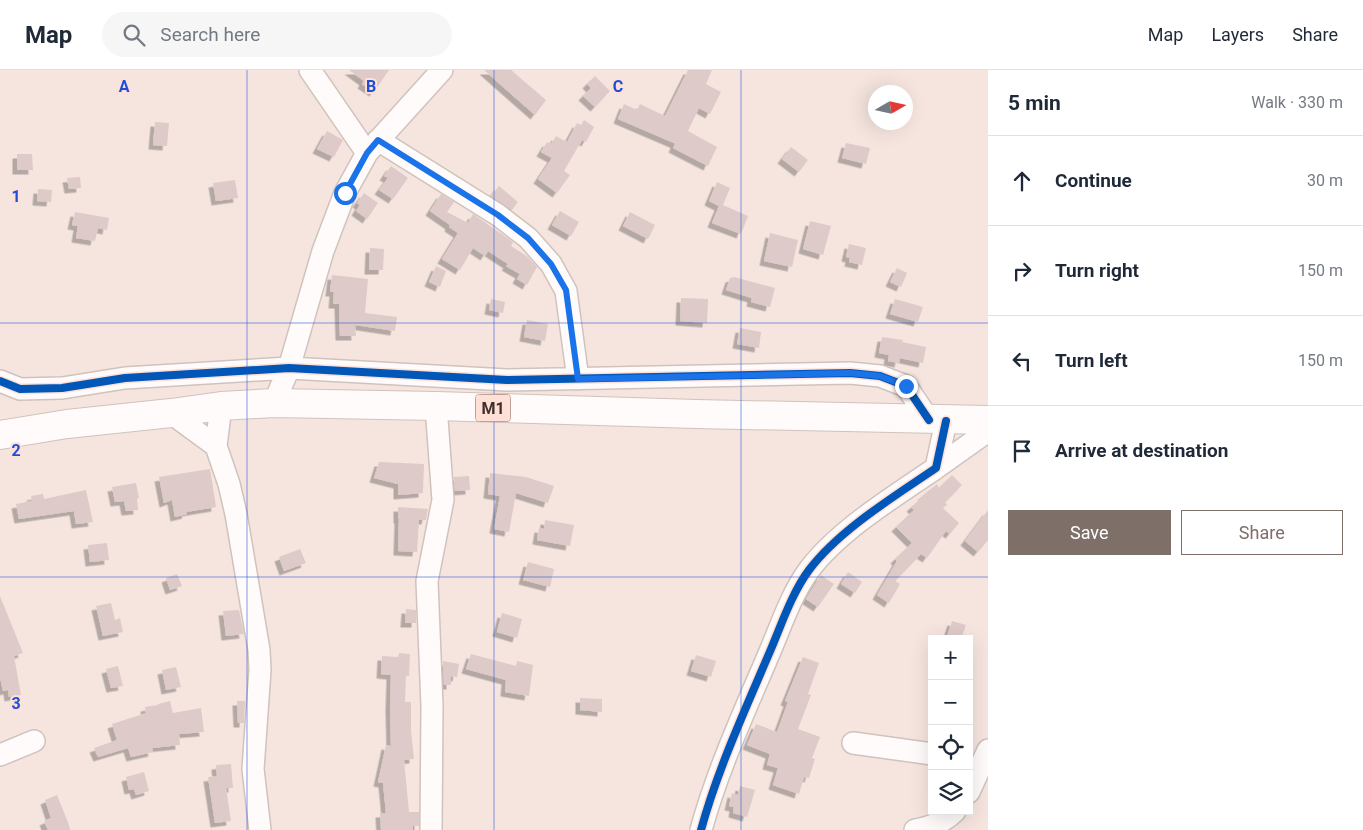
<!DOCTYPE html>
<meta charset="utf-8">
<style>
body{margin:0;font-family:Roboto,sans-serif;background:#f6f6f7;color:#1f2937}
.controls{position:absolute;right:15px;bottom:15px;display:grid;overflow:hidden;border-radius:0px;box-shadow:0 5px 20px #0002}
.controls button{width:45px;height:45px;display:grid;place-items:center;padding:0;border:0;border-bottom:1px solid #e0e1e3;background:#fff;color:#1f2937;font:25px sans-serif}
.compass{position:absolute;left:868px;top:15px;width:45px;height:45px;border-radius:50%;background:#fff;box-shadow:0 5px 20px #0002;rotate:81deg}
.stop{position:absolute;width:15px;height:15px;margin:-11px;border:4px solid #1a73e8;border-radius:50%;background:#fff}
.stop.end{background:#1a73e8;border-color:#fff;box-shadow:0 1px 5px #0008}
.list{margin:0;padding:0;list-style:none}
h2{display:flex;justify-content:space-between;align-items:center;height:65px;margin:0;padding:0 20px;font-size:21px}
h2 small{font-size:16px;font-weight:400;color:#747a83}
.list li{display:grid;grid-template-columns:32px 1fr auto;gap:15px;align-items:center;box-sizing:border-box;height:90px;padding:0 20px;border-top:1px solid #e0e1e3}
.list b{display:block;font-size:19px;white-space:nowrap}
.list em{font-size:16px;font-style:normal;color:#747a83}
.actions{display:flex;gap:10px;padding:15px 20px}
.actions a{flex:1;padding:11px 0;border:1px solid #7e6f69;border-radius:0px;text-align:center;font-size:18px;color:#7e6f69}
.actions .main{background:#7e6f69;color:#fff}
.icon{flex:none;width:28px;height:28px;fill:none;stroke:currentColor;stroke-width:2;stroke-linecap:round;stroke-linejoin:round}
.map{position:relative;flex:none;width:988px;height:760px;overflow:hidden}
header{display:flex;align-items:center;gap:30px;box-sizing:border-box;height:70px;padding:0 25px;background:#fff;border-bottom:1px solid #e0e1e3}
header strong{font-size:24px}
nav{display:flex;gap:28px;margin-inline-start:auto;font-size:18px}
.search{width:350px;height:45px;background:#f6f6f7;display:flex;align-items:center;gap:12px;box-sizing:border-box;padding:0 18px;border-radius:28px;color:#747a83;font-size:19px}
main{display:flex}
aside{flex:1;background:#fff}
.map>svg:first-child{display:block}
.building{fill:#decac8;filter:url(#shadow)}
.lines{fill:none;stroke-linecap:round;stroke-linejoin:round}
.minor-casing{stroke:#d0c2bd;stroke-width:24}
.highway-casing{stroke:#d0c2bd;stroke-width:30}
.minor{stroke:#fefbfa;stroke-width:21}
.highway{stroke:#fefbfa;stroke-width:28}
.cycleway-casing{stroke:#ffe0d6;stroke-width:11}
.cycleway{stroke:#0057b8;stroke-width:8}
.route{stroke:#1a73e8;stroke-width:6}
.grid{fill:none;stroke:#1d4ed8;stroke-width:1;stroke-opacity:0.55}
.labels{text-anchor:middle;stroke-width:4;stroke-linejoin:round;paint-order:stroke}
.shield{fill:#ffe0d6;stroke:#78645e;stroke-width:1}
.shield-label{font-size:16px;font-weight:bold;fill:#3e2f2a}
.grid-label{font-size:16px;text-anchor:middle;font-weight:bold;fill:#1d4ed8;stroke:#ffe0d6;stroke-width:4;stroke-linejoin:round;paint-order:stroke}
</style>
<header>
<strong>Map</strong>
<div class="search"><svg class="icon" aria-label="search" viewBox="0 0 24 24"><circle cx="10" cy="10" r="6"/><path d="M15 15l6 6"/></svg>Search here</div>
<nav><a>Map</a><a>Layers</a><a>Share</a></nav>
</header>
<main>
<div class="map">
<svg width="988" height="760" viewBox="0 0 988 760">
<defs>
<filter id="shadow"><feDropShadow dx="-4.5" dy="4.5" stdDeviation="0" flood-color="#0004"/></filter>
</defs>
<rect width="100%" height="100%" fill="#f6e5df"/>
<path class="building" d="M349 0H389L374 22 362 14 364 11Z
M484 0H511L546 30 535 45Z
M688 0H712L706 14 721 22 710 44 699 38 688 61 717 77 708 96 673 78 675 74 674 73 618 49 624 34 637 40 640 34 665 46Z
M595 6 610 21 595 37 583 26 591 18 587 14Z
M584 50 594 57 586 72 582 70 564 101 570 105 557 123 538 109 552 88 541 82 547 72 551 74 556 66 567 72 577 53 581 55Z
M155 52 169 53 167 76 153 75Z
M327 61 343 70 334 87 317 79Z
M846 73 870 78 866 94 842 88Z
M791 77 808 90 799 102 782 89Z
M17 84H32L33 100H17Z
M391 96 408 108 393 129 379 120 388 108 384 106Z
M80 107 81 118 69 119 67 108Z
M235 110 238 128 216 131 213 113Z
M717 112 730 118 723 135 748 146 741 164 712 153 719 136 709 131Z
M499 116 518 132 512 140 491 126Z
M38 119 52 120 51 132 37 131Z
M364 123 378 133 367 149 356 141 360 135 357 133Z
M441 124 454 132 447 142 468 153 473 144 513 172 511 176 528 187 537 197 527 215 517 209 520 204 506 196 508 194 488 181 485 186 473 178 460 200 442 189 458 163 449 157 450 155 430 141Z
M560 141 579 152 571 166 552 155Z
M75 142 109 148 107 160 98 158 95 171 76 168 78 156 72 155Z
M630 142 655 155 648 169 623 156Z
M810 151 831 156 823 185 803 179Z
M770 163 798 170 792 197 764 191Z
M849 174 866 178 862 195 849 192 850 188 846 187Z
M370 178 384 179 383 200H369Z
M436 196 446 201 440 217 429 212Z
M897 198 907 203 901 217 890 212Z
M332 205 368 209 365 243 397 247 395 261 355 255 356 266H340L339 234H333L334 222H330Z
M734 207 775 218 770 237 751 232 752 228 726 220 730 208Z
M681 228 708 229 707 253 680 251Z
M491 229 505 232 503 243 489 240Z
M895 229 923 237 918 252 890 244Z
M527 250 548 254 545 271 524 267Z
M740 258 761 262 759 278 737 274Z
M882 267 903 270 902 272 926 277 923 293 900 288 899 293 888 291 889 285 879 283Z
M379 392 424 394 423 423 398 425V414L374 408Z
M210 399 216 437 186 442 187 444 175 447 172 430 164 433 159 407Z
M490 403 526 407 554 416 548 433 516 423 509 462 494 459 500 426 488 424Z
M952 405 962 415 945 432 947 435 943 438 959 453 950 464 946 461 927 488 921 484 895 511 900 514 889 533 877 525 897 491 895 489 912 473 896 457 914 440 911 437 923 427 922 426 937 414 939 418Z
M469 406 470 420 455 421 454 407Z
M136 413 139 428 137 429 138 440 126 441 124 431 115 432 112 417Z
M86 420 93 452 76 454 74 441 19 449 16 434 32 431 31 426 43 424 44 429Z
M398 437 428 439 426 450H419L417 482 398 481 399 449H398Z
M988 440V470L978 482 965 471Z
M545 450 574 455 570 476 537 470 539 458 544 459Z
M107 473 109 490 90 492 88 475Z
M300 479 306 493 284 501 279 487Z
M528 492 554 499 550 517 523 510Z
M848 502 862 512 855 523 841 514Z
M177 504 182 516 170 520 166 508Z
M821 505 834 514 818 537 806 529Z
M0 526 23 583 14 586 21 625 9 627 8 620 3 621 0 607Z
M111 533 115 550 120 548 123 562 103 566 96 536Z
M406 539 416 540V553H405Z
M239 540 244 564 226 566 223 541Z
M502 543 522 549 517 568 497 562Z
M952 551 966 555 961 569H946Z
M399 583 410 584 409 606H406L405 632H411V660L414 689 404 690 409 742H419V756H413V760H381L380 743H386L383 713 378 712 386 675 391 676 390 637 391 605 381 604 382 586 398 587Z
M471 584 516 596 517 591 533 595 529 626 505 622 506 610 466 599Z
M696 585 716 591 711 607 691 601Z
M803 587 819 593 808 624 811 625 798 659 820 667 812 688 815 689 809 708 804 707 799 724 773 715 778 698 767 695 770 684 747 675 756 654 777 662 788 632 785 631Z
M443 591 459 594 457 607 451 606V615H444Z
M118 596 123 616 111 618 106 599Z
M176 597 181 617 166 620 162 600Z
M580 628 602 629V642L580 640Z
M170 631 173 643 201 638 204 662 179 664 180 675 152 678 153 682 131 687 128 678 98 687 94 678 117 670 112 654 146 643 145 637 158 635V634Z
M237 631H245L244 653H238Z
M231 694 233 718H226L231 751 215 753 208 707 217 706 216 695Z
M144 702 149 721 136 725 134 719 129 720 126 707Z
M740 716 755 720 747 747 733 743 734 737 729 736 732 723 738 725Z
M57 725 69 755 70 760H48L44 751 51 748 45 730Z"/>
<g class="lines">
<defs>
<path id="minor" d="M310 0 367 83
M378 70 498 145 528 168 551 194 566 221 578 309
M0 311 20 319 62 318 125 308 289 298 507 310 850 303 880 306 906 316 929 350
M274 333 289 298 323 181 345 123 367 83 442 0
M221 336 216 376 229 414 236 444 259 580 260 600 253 699 260 760
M171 343 216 376
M936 398 988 361
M853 673 932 684
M0 685 34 671
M969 722 988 680
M431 760 432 636 427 511 443 430 436 336
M701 760C718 698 746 638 771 579 782 553 792 523 809 500 839 460 895 426 936 398L946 351
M915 760C931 757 943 753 955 741"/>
<path id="highway" d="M0 365 67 354 171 343 221 336 274 333 436 336 696 344 988 350"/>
</defs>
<use href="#minor" class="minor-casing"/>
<use href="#highway" class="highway-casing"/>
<use href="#minor" class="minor"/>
<use href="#highway" class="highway"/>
<defs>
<path id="cycleway" d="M0 311 20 319 62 318 125 308 289 298 507 310 850 303 880 306 906 316 929 350
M701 760C718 698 746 638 771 579 782 553 792 523 809 500 839 460 895 426 936 398L946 351"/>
</defs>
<use href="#cycleway" class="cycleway-casing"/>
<use href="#cycleway" class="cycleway"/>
</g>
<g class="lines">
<path class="route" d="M345 123 367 83 378 70 498 145 528 168 551 194 566 220 578 309 850 303 880 306 906 316"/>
</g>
<path class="grid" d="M247 0V760M494 0V760M741 0V760M0 253H988M0 507H988"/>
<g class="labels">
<rect class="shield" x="475.5" y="324.5" width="35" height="27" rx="4"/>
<g class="shield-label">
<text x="493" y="344">M1</text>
</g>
</g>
<g class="grid-label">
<text x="124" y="22">A</text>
<text x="371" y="22">B</text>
<text x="618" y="22">C</text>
<text x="16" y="132">1</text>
<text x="16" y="386">2</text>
<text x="16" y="639">3</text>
</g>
</svg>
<div class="controls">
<button>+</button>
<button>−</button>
<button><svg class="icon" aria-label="locate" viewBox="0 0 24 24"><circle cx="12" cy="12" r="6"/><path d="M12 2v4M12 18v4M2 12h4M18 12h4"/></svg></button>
<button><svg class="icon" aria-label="layers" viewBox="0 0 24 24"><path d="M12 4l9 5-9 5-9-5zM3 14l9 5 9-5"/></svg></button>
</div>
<svg class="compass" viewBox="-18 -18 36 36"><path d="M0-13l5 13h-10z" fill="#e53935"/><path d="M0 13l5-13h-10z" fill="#747a83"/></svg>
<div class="stop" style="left:345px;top:123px"></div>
<div class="stop end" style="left:906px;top:316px"></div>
</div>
<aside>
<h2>5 min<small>Walk · 330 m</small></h2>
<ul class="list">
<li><svg class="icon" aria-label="ahead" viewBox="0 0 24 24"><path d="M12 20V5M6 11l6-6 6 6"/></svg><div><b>Continue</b></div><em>30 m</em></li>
<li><svg class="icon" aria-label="right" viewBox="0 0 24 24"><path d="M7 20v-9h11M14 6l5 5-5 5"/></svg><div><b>Turn right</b></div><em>150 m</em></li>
<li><svg class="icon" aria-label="left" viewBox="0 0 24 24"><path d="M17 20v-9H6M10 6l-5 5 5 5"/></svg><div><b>Turn left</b></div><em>150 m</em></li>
<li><svg class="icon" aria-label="arrive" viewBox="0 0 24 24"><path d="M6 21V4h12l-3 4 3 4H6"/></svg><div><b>Arrive at destination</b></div></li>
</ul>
<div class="actions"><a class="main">Save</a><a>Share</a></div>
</aside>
</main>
